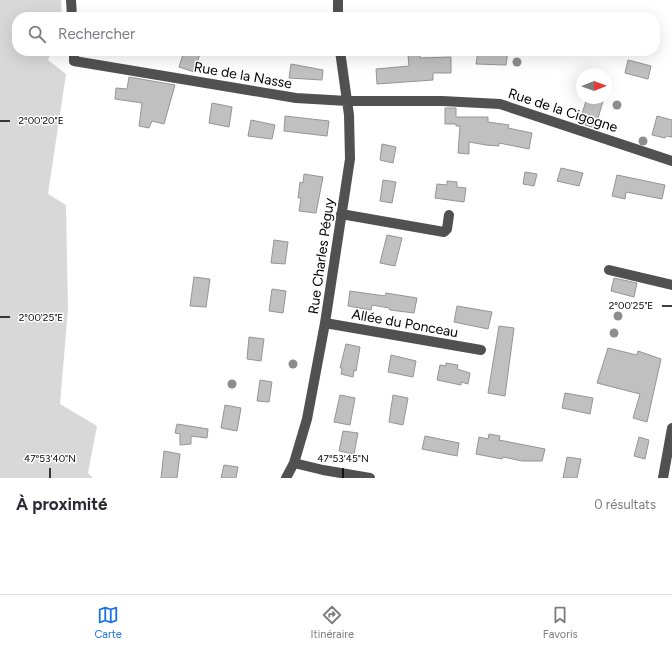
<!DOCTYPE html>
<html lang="fr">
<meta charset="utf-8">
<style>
body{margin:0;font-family:Figtree,sans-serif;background:#f7f7f7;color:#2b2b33}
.compass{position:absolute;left:576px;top:68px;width:36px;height:36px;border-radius:50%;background:#fff;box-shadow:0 4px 16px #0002;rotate:89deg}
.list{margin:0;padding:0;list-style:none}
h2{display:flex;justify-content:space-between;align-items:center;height:52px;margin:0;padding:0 16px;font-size:17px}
h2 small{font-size:13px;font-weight:400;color:#7c7c81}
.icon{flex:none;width:22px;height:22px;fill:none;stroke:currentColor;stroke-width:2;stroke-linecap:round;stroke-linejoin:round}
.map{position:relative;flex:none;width:672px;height:478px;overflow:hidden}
.search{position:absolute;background:#fff;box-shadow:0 4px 16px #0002;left:12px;right:12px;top:12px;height:44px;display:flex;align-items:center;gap:10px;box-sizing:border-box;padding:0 14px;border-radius:16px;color:#7c7c81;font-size:15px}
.sheet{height:116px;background:#fff}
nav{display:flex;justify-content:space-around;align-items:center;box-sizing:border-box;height:56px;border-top:1px solid #e1e1e2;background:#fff;font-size:11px;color:#7c7c81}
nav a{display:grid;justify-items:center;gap:2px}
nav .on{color:#1a73e8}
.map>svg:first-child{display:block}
.green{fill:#d8d8d8}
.building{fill:#c0c0c0;stroke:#959595}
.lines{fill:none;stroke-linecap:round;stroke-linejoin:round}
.minor{stroke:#515151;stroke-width:10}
.tree{fill:#8d8d8d}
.ticks{fill:none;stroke:#000;stroke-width:1.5}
.labels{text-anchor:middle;stroke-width:3;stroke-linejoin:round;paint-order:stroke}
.street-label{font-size:14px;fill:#000;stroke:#fff}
.ticks-label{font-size:10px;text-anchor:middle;fill:#000;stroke:#fff;stroke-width:3;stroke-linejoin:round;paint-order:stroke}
</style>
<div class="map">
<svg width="672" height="478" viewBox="0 0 672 478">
<rect width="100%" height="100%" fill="#fff"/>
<path class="green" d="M0 0H61L62 17H17V51H52L48 60 66 74 48 194 66 205 68 309 60 404 97 426 88 473 93 478H0Z"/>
<path class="building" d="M184 51H201L194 72 179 67Z
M478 51H508L506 65 476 64Z
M408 55H420V58L451 57V73H433V80L377 84 376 69 409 66Z
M628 60 651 66 648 79 625 73Z
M291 64 323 70 322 80 289 78Z
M129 77 175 85 164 124 152 121 149 128 139 126 142 103 115 99 116 88 127 89Z
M587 98H604L595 128 579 123Z
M212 103 232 107 229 127 209 123Z
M445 108H456V117H488V122L509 125 508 128 532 133 529 149 499 143V146L486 145 469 142V154L458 153 460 126H456V124H445Z
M285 116 329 121 327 136 284 131Z
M657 116 672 120V137L666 136 665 138 652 135Z
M251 120 275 125 272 139 248 136Z
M382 144 396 147 393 163 380 160Z
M561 168 583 173 579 186 557 181Z
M525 172 537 174 534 186 523 184Z
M304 174 323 177 316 213 299 211 301 198H298L300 182 303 183Z
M617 175 665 185 662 199 626 192 625 199 612 196Z
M383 180 396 182 392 203 380 201Z
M447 181 457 182V187L466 188 464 202 435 198 437 184 447 185Z
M387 235 402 238 395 266 380 263Z
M274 240 288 242 285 264 271 263Z
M194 277 210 279 206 307 190 306Z
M614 278 637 283 634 297 611 291Z
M272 289 286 291 283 313 269 311Z
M350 291 385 296 386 293 417 298 414 313 390 310 389 308 372 305 371 310 348 306Z
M457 306 492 312 488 329 454 322Z
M499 326 514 328 505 396 488 393Z
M249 337 264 339 261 361 247 359Z
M346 344 360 347 356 371 354 370 353 377 341 374 342 368H340Z
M608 348 637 355 638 351 661 359 647 422 633 418 640 394 597 383Z
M391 355 416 361 413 377 388 372Z
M446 363 458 365 457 369 470 373 468 384 461 382V385L437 380 440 365 446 366Z
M260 380 272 382 269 402 257 401Z
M565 393 593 398 590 414 562 408Z
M340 395 355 398 350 425 334 422Z
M393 395 408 398 403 425 389 422Z
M225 405 241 408 237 431 221 428Z
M177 424 208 429 207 438 191 436V444L180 445V434L175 433Z
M343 431 358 433 354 454 339 451Z
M489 434 500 436 499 440 545 449 542 461H522L503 457 502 459 476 454 479 437 488 439Z
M425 436 459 443 457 456 422 449Z
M639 437 649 440 645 459 634 456Z
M164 451 180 454 177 478H161Z
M567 457 581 459 577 478H563Z
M224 465 238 467 236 478H221Z"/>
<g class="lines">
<path class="minor" d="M71 0 72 17
M338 0V17
M74 51V61L296 98 347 101H442L500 104 672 161
M341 214 444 232 447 229 449 215
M609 270 672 285
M325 323 481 350
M294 463 323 470 370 478
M286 478 294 463 307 419 325 323 350 159 349 115 340 51
M663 478 672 428"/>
</g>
<g class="tree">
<circle cx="517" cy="62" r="4.5"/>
<circle cx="617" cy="105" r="4.5"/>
<circle cx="643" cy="141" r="4.5"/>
<circle cx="618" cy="316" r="4.5"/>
<circle cx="614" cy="333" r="4.5"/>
<circle cx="293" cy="364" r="4.5"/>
<circle cx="232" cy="384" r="4.5"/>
</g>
<path class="ticks" d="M0 121H10M662 306H672M0 317H10M50 468V478M343 468V478"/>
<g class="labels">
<g class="street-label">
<text transform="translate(243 75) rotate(10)" y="5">Rue de la Nasse</text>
<text transform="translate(563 110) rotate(18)" y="5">Rue de la Cigogne</text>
<text transform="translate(321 256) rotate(-82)" y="5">Rue Charles Péguy</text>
<text transform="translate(405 323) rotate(10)" y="5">Allée du Ponceau</text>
</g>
</g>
<g class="ticks-label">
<text x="41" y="124">2°00'20"E</text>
<text x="631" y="309">2°00'25"E</text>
<text x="41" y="321">2°00'25"E</text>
<text x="50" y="462">47°53'40"N</text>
<text x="343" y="462">47°53'45"N</text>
</g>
</svg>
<svg class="compass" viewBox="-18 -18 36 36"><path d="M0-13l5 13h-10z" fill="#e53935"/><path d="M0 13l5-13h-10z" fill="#7c7c81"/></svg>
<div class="search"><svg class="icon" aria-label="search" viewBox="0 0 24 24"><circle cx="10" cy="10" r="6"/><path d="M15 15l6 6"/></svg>Rechercher</div>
</div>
<section class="sheet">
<h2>À proximité<small>0 résultats</small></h2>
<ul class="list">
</ul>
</section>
<nav>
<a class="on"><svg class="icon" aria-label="map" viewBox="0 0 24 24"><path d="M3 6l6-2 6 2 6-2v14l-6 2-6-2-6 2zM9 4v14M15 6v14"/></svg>Carte</a>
<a><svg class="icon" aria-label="directions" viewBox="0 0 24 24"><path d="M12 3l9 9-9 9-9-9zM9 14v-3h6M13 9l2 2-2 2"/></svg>Itinéraire</a>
<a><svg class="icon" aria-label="saved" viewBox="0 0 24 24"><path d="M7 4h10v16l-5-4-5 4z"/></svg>Favoris</a>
</nav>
